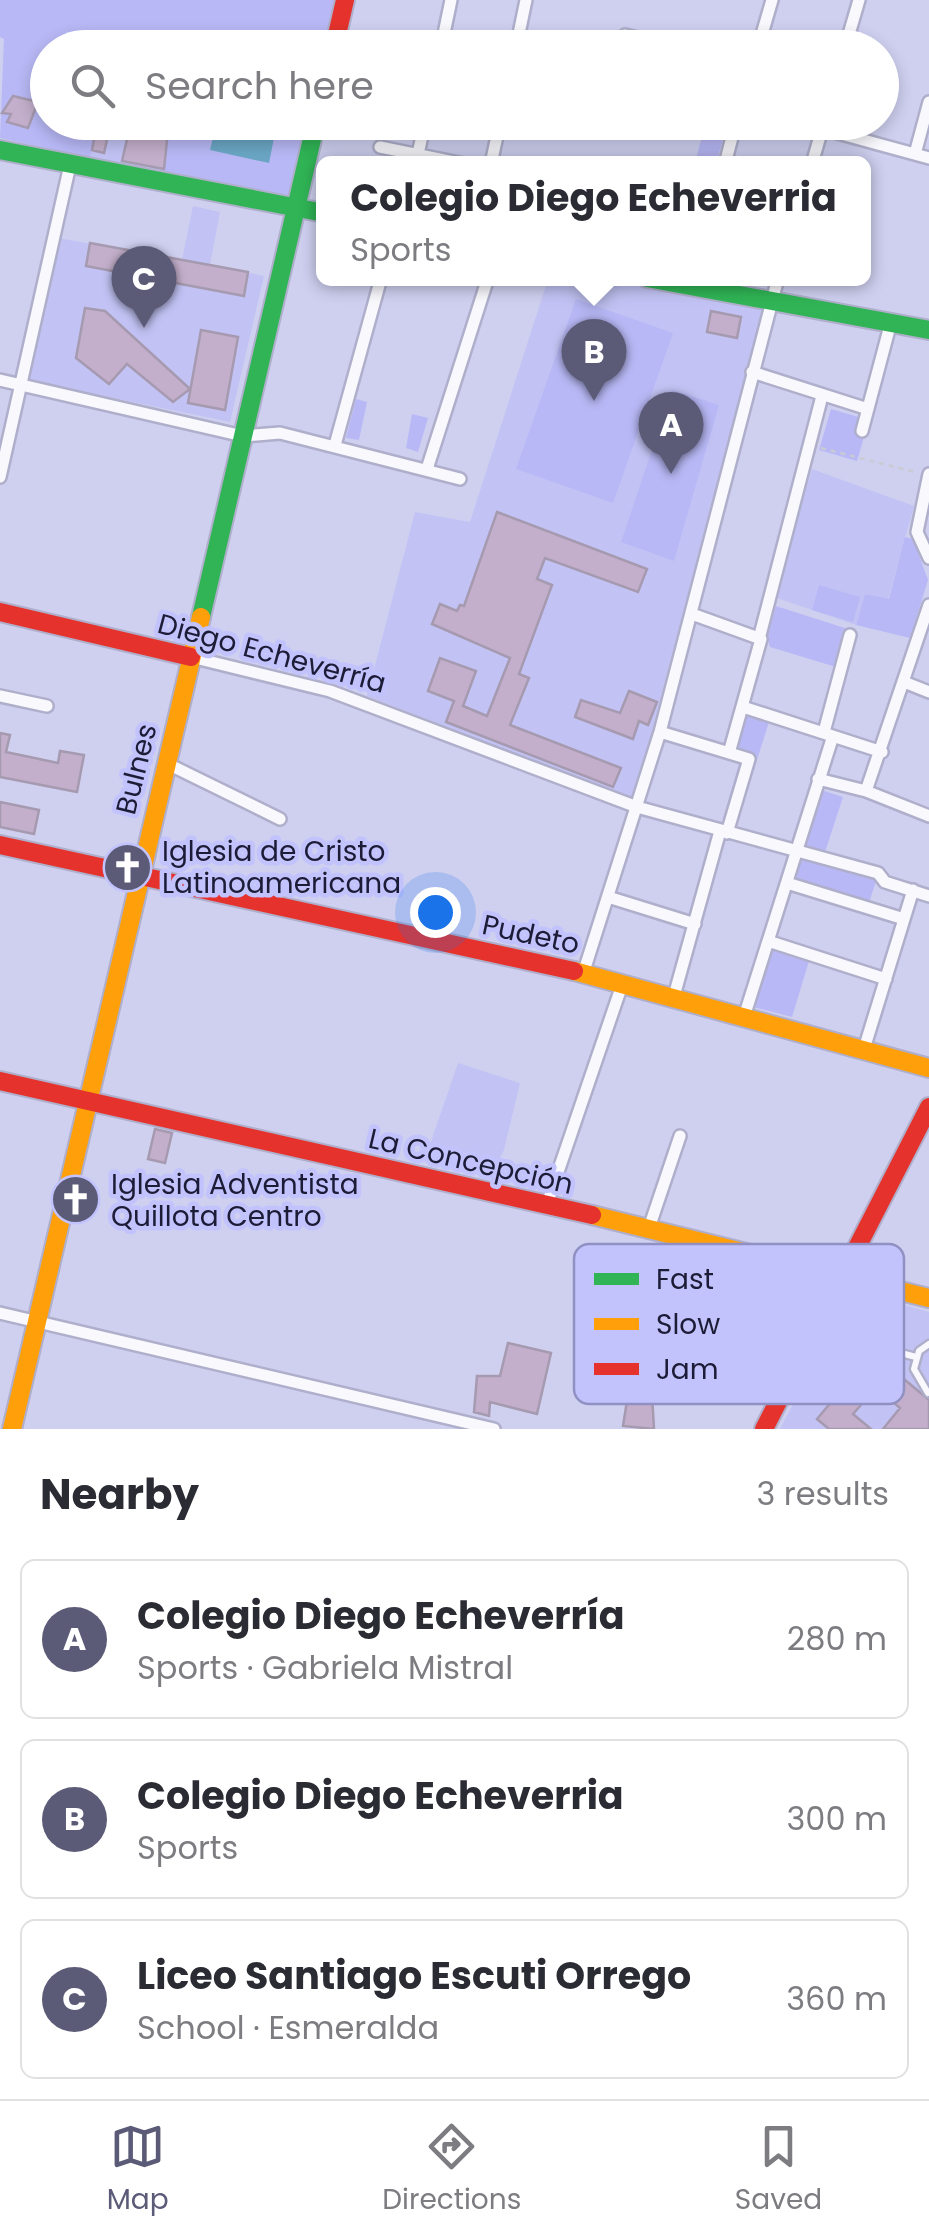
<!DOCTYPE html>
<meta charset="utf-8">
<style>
body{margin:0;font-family:Poppins,sans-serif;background:#f7f7f7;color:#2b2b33}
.you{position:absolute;left:435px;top:912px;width:35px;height:35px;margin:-25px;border:8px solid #fff;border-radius:50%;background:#1a73e8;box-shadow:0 0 0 15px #1a73e833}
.badge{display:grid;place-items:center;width:65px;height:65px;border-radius:50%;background:#5b5b78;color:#fff;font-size:32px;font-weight:700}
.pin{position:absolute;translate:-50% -82px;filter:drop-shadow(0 2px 5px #0008)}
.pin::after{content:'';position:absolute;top:52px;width:35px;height:30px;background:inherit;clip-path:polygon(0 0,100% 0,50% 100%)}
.popup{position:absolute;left:316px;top:156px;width:555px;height:130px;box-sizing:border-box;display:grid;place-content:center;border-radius:15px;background:#fff;filter:drop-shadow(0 2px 8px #0005);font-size:32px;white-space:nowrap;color:#7c7c81}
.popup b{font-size:38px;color:#2b2b33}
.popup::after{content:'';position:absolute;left:50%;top:100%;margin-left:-20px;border:20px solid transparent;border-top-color:#fff}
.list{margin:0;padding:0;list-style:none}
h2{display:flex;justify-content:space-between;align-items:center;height:130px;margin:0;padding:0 40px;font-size:42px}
h2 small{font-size:32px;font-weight:400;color:#7c7c81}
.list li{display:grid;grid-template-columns:65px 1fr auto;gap:30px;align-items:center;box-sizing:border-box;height:160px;margin:0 20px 20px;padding:0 20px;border:2px solid #e1e1e2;border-radius:15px}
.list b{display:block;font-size:38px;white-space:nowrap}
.list p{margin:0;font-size:32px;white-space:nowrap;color:#7c7c81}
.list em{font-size:32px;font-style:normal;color:#7c7c81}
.icon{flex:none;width:55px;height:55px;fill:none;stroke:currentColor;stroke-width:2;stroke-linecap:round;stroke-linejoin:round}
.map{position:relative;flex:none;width:929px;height:1429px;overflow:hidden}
.search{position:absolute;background:#fff;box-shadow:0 5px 15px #0003;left:30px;right:30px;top:30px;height:110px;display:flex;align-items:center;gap:25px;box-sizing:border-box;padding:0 35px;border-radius:55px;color:#7c7c81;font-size:38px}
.sheet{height:670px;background:#fff}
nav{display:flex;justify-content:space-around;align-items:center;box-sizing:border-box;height:140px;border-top:2px solid #e1e1e2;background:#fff;font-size:28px;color:#7c7c81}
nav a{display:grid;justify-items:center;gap:5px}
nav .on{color:#5b5b78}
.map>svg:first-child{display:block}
.built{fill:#c2c3f4}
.green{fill:#b8b8f6}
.water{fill:#6aa6c4}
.building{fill:#c3afcb;stroke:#a69ab0;stroke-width:2.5}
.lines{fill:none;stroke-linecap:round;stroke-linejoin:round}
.lane-casing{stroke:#afafcb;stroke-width:11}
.street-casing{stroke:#afafcb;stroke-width:16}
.fast-casing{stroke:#afafcb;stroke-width:22}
.slow-casing{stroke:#afafcb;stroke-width:22}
.jam-casing{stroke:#afafcb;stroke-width:22}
.path{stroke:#cacad3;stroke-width:2.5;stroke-dasharray:5 5;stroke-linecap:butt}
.lane{stroke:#f8f8fd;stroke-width:6}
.street{stroke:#f8f8fd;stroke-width:11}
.fast{stroke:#30b455;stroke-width:18}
.slow{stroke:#ff9f0a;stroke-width:18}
.jam{stroke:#e5322d;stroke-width:18}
.labels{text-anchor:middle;stroke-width:9;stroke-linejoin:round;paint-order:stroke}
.street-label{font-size:28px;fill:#1d1c37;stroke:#c2c3fd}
.poi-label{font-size:28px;fill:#1d1c37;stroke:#c2c3fd;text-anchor:start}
.key{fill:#c2c3fd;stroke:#9091c2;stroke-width:2.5}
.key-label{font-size:28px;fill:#1d1c37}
</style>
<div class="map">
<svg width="929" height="1429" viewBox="0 0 929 1429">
<rect width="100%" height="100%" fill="#cfd0f0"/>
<path class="built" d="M97 123H170L163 173 90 158Z
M193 206 220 212 210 265 264 276 230 422 25 380 58 238 182 260Z
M548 279H606L763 308 634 799 367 696 415 512 470 522Z
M812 469 914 506 888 600 865 594 856 625 774 597Z
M458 1063 520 1083 504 1150 491 1175 426 1156Z
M866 1294 929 1312V1429H780L850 1296Z"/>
<path class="green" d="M0 0H336L325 47 48 48V122L97 123 90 158 0 138 4 39 0 37Z
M170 123H307L289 196 163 173Z
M705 125 726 129 716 163H695Z
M576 299 673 333 613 503 516 469Z
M672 390 719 405 674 561 621 542Z
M356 399 367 402 359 440 346 438Z
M831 409 869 420 857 461 819 450Z
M412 414 428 418 418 452 406 448Z
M905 537 913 539 928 580 910 638 856 625 865 594 889 599Z
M819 585 860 597 853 622 812 610Z
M776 606 848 629 836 667 770 647 767 637Z
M745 714 769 722 737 823 723 819 742 754 735 751Z
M821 790 843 797 825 852 804 846Z
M802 853 878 876 868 905 791 883Z
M767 946 809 961 792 1017 749 1006Z"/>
<path class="water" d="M216 124 274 138 269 163 210 150Z"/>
<path class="building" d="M13 96 38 102 28 128 7 122 11 114 2 113Z
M97 122H111L104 153 92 150Z
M131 122H169L164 169 122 161Z
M90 243 248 272 244 296 86 266Z
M85 308 105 311 190 389 173 402 127 364 109 384 76 358Z
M711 311 741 317 737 338 707 332Z
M201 330 238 337 225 410 188 403Z
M497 512 647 569 638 592 545 558 537 579 552 585 519 674 529 678 510 725 621 768 613 787 446 722 454 701 428 691 440 658 476 671 463 706 487 716 510 658 432 624 440 604 457 611 460 605 464 606Z
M629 691 657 702 648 725 639 721 633 739 575 717 581 700 620 713Z
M0 733 10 735 6 752 58 763 60 751 84 755 77 792 0 777Z
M0 802 39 810 34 834 0 827Z
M155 1129 172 1133 165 1163 148 1159Z
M508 1343 551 1353 537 1414 490 1402 489 1416 474 1412 477 1376H500Z
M880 1359 929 1400V1429H883L900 1408 876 1388 853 1414 871 1429H829L817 1419 848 1382 856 1388Z
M633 1363 649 1366 645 1393 652 1394 654 1429 623 1426Z"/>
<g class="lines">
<defs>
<path id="lane" d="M809 1351 847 1363 882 1348 916 1357
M928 1393 914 1369 919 1351 929 1344"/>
<path id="street" d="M625 35 683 48
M441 48 451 0
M516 48 526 0
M758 48 772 0
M845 48 859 0
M823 129 929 158
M380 147 464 164
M418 154 425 122
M915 154 929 102
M491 164 500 122
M725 164 736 122
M812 164 824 122
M752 372 868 409
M0 380 243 436 280 433 460 479
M862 431 891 322
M335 445 381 278
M427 469 488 278
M0 477 70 165
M917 532 929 474
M917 532 929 558
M692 614 761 639 729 753
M760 635 822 396
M191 657 330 691 637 807 878 873 885 882 929 896
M904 682 929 692
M0 696 47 706
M743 707 882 752
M660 732 749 759 727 833
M824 732 850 635
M166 763 280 819
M818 779 866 791 929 816
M866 791 929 605
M787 883 904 919
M608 897 695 924
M771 942 886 979
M583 974 660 732 778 278
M674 996 720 831
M744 1017 832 739
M864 1049 913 890
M546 1207 623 982
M649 1228 680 1136
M0 1313 494 1429"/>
<path id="fast" d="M0 150 324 213
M647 278 929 330
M201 617 316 122"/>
<path id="slow" d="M574 971 929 1068
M592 1215 929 1298
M12 1429 201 617"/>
<path id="jam" d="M334 48 345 0
M0 612 191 657
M0 845 574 971
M0 1081 592 1215
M764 1429 929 1107"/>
</defs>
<use href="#lane" class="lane-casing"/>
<use href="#street" class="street-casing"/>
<use href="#fast" class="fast-casing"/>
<use href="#slow" class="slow-casing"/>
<use href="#jam" class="jam-casing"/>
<path class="path" d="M821 448 915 472"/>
<use href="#lane" class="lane"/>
<use href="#street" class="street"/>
<use href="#fast" class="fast"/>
<use href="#slow" class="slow"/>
<use href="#jam" class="jam"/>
</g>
<defs>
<symbol id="church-disc" viewBox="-11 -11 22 22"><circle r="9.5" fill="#5b5b78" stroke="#c2c3fd"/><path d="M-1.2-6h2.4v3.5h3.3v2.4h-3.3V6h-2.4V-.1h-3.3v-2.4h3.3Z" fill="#fff"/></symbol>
</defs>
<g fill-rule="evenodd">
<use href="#church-disc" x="100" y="840" width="55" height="55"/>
<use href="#church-disc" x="48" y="1172" width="55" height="55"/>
</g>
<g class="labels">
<g class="street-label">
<text transform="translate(272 653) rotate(15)" y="10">Diego Echeverría</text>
<text transform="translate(136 769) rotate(-76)" y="10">Bulnes</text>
<text transform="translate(531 934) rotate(12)" y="10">Pudeto</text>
<text transform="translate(471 1161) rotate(13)" y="10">La Concepción</text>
</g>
<g class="poi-label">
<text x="162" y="861">Iglesia de Cristo<tspan x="162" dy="32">Latinoamericana</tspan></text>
<text x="111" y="1194">Iglesia Adventista<tspan x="111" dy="32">Quillota Centro</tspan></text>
</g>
</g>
<rect x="574" y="1244" width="330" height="160" rx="15" class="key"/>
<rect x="594" y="1273" width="45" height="12" fill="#30b455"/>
<rect x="594" y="1318" width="45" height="12" fill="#ff9f0a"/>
<rect x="594" y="1363" width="45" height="12" fill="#e5322d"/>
<g class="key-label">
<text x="656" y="1289">Fast</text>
<text x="656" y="1334">Slow</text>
<text x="656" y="1379">Jam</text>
</g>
</svg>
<div class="you"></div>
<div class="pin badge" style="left:671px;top:474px">A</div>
<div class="pin badge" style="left:594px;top:401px">B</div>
<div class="popup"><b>Colegio Diego Echeverria</b>Sports</div>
<div class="pin badge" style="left:144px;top:328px">C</div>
<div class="search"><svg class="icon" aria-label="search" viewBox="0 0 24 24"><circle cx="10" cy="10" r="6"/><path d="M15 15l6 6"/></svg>Search here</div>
</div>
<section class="sheet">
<h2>Nearby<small>3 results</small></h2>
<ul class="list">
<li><span class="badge">A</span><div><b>Colegio Diego Echeverría</b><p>Sports · Gabriela Mistral</p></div><em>280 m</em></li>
<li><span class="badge">B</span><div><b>Colegio Diego Echeverria</b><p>Sports</p></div><em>300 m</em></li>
<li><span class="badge">C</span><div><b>Liceo Santiago Escuti Orrego</b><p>School · Esmeralda</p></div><em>360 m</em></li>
</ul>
</section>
<nav>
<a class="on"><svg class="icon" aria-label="map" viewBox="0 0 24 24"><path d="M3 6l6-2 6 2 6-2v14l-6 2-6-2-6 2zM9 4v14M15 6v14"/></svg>Map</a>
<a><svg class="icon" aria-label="directions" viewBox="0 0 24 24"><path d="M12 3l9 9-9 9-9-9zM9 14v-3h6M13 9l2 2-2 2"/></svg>Directions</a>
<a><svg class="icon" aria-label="saved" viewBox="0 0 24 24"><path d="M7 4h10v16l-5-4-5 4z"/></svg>Saved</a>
</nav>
